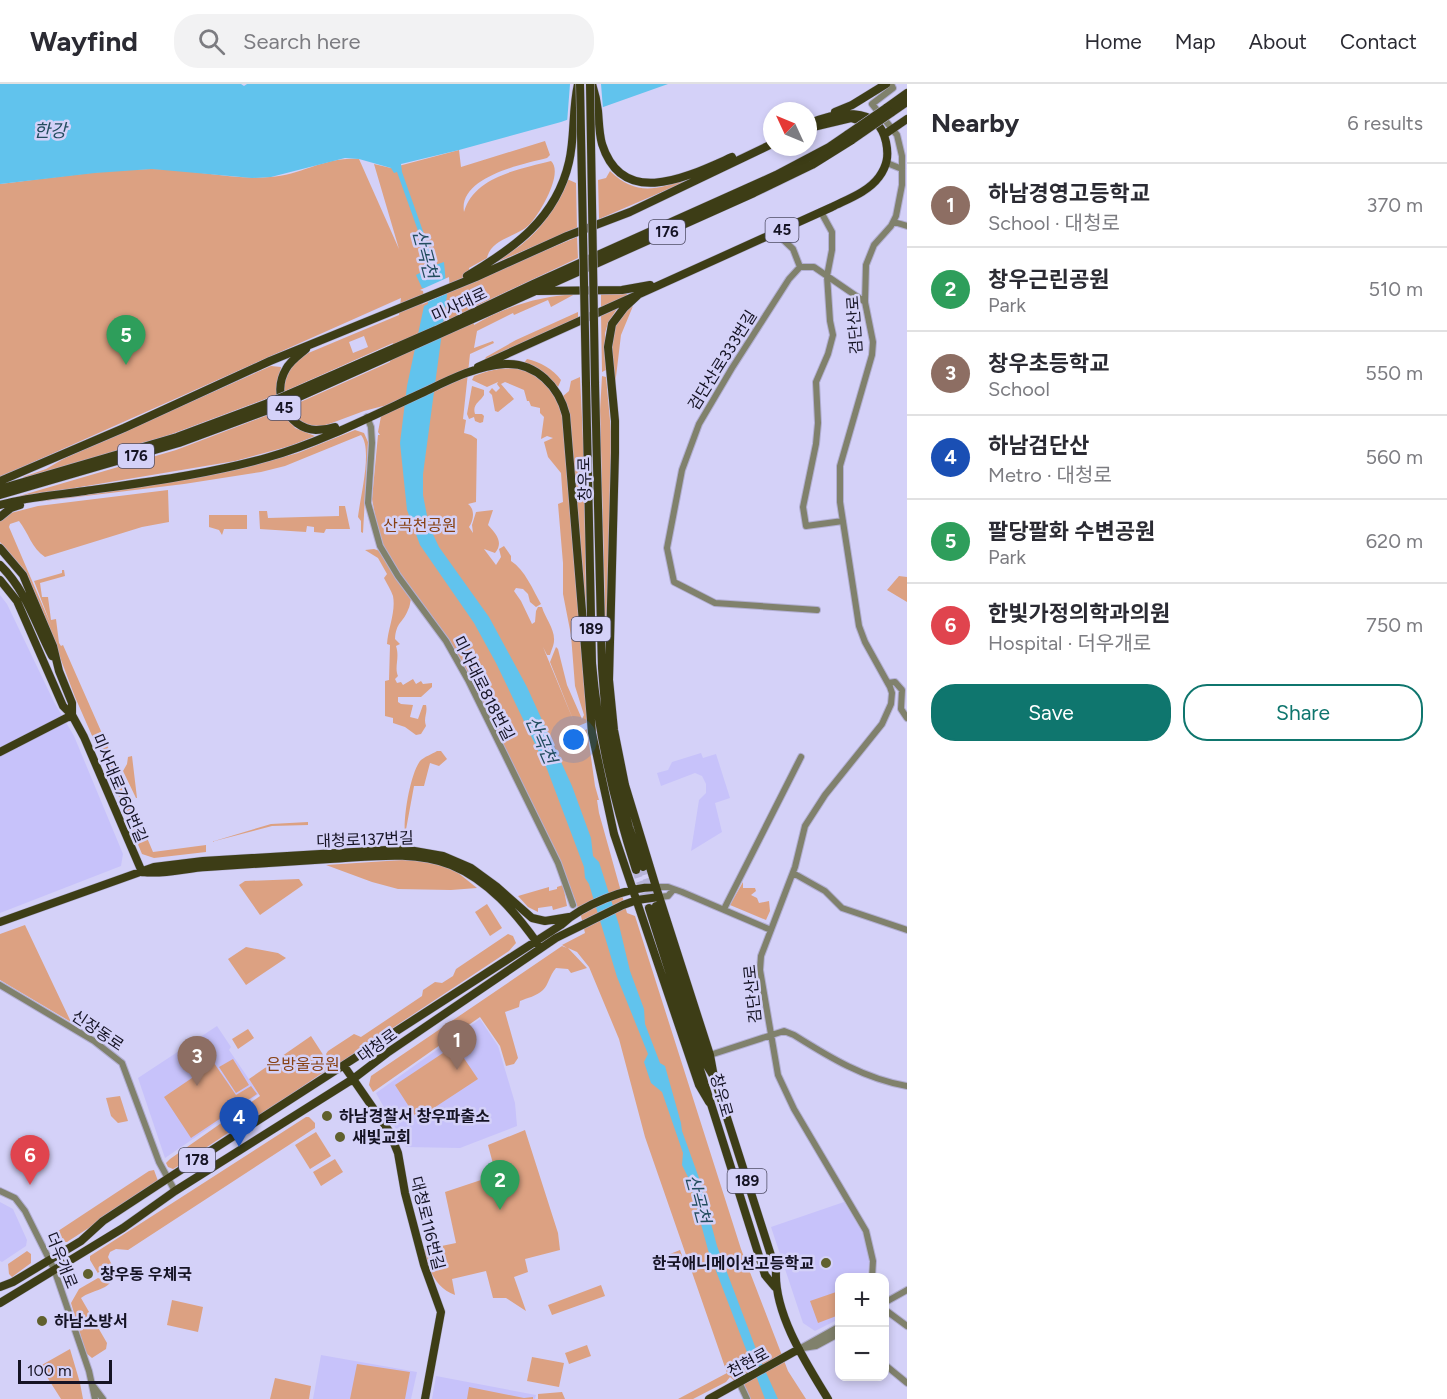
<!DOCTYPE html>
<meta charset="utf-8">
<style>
body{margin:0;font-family:Figtree,"Noto Sans KR",sans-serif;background:#f2f2f3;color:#2b2b33}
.controls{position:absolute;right:18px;bottom:18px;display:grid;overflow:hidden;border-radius:12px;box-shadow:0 3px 9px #0003}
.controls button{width:54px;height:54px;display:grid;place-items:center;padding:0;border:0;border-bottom:2px solid #e1e1e2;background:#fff;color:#2b2b33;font:30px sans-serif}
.compass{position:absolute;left:763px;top:18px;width:54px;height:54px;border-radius:50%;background:#fff;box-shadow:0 3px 9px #0003;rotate:314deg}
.scale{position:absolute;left:18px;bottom:15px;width:94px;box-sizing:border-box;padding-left:6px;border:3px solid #151324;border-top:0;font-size:16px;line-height:21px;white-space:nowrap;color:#151324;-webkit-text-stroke:4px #d4d1f8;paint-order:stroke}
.you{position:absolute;left:574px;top:656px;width:21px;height:21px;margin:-15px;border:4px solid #fff;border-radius:50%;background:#1a73e8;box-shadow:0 0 0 9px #1a73e833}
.badge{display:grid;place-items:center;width:39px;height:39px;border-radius:50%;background:#0f766e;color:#fff;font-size:20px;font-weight:700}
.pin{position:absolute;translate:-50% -50px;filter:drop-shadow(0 2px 3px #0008)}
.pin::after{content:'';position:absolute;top:32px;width:21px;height:18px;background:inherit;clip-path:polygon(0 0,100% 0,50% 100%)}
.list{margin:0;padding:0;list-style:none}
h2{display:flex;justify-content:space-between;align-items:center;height:78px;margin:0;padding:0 24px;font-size:26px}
h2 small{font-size:20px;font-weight:400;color:#7c7c81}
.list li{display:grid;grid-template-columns:39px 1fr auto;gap:18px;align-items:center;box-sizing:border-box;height:84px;padding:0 24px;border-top:2px solid #e1e1e2}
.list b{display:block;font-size:22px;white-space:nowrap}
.list p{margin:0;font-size:20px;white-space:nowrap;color:#7c7c81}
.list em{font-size:20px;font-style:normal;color:#7c7c81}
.actions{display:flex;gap:12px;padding:18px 24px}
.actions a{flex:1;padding:14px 0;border:2px solid #0f766e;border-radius:24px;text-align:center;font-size:21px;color:#0f766e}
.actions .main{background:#0f766e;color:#fff}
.icon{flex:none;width:33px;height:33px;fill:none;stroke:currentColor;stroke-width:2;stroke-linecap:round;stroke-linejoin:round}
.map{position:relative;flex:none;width:907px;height:1315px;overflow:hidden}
header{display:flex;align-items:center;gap:36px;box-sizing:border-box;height:84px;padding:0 30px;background:#fff;border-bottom:2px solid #e1e1e2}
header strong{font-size:28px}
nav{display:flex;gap:33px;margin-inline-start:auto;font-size:21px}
.search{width:420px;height:54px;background:#f2f2f3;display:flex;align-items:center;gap:15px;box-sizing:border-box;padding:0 21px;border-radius:24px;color:#7c7c81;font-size:22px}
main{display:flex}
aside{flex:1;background:#fff}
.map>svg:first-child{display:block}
.built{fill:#c7c2fa}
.green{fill:#dca182;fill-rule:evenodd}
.water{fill:#61c3ed}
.pier{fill:#d4d1f8}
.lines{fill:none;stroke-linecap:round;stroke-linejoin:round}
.major-tunnel{stroke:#b7b4d8;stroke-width:8;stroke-dasharray:8 4;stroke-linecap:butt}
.minor-casing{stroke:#b2afd2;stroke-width:8}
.major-casing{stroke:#b2afd2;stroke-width:9}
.minor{stroke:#80816c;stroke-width:6}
.major{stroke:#3d3d16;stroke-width:8}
.major-bridge-casing{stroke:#b2afd2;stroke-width:9;stroke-linecap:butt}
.major-bridge{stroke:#3d3d16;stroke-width:8}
.poi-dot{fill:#60602d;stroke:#d4d1f8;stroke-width:2}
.labels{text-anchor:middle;stroke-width:5;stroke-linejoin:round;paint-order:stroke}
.shield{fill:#d4d1f8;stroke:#4e4c64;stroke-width:1.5}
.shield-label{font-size:15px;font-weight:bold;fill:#151324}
.street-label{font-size:16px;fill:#151324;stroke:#d4d1f8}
.park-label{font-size:16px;fill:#874012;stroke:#d4d1f8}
.poi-label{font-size:16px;font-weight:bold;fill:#151324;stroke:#d4d1f8;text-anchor:start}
.water-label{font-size:18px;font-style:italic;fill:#234d5f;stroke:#d4d1f8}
</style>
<header>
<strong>Wayfind</strong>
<div class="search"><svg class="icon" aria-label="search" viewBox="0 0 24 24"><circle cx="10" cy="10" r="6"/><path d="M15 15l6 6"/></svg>Search here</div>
<nav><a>Home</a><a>Map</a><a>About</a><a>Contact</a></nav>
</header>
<main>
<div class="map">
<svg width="907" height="1315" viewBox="0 0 907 1315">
<rect width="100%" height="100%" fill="#d4d1f8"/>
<path class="built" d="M0 511 7 520 54 618 74 652 123 770 121 782 0 829Z
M701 669 703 674 716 670 730 714 715 719 722 748 691 767 699 716 706 709V700L702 692 695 689 661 702 657 689 668 686 672 678Z
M480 935 498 962 515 1019 517 1042 460 1064 406 1063 376 1009Z
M217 942 231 963 229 966 259 1010 165 1074 138 994Z
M0 1118 13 1125 27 1156 26 1162 2 1178 0 1177Z
M844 1118 871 1163 867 1193 840 1194 839 1235 815 1247 803 1239 771 1143Z
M321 1271 417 1288 411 1315H313Z
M436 1292 536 1311 535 1315H432Z"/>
<path class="green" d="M545 57 550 71 547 74C523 80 458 93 464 128 474 92 521 85 551 77 564 89 540 129 530 140 518 153 491 154 487 174L469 184 470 198 577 153 578 174 472 224 474 241C503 223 541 212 575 210L551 223 548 216 514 231 513 229 477 247 474 264 493 257 494 259 470 270 463 335 466 336 464 349 471 351 477 355 476 418 468 420C475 425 474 436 469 443L473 449 472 441 476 428 493 426 488 441C496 450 504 458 495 469L484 465 496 481 501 473 499 465 504 462 511 472V477C525 486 533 506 541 520L536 523 530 518 528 510 523 505 516 504 514 507 521 517 532 540 535 538 536 527 538 523H542C545 534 555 545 554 557 554 561 551 567 550 571H547L543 563 574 638 550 578 556 563 558 565 567 601 582 635 584 631 575 602 571 551 563 510V479L558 420 563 418 561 389 548 373 544 358 553 354 547 352 541 355 544 333 540 329V324L531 322 529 317H527L524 306 505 298 501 300 514 315 498 328 495 327 492 311 489 308 492 304 496 308 500 304 497 300 498 298 487 303 472 296 474 292C507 279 535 279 557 312 562 321 563 335 564 345L588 638 576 643 579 650 587 645 595 702 599 716H597L599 729 627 829 635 832 741 1165 788 1287 806 1315H748L745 1306 730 1293 726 1298 693 1315H678L727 1289 645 1053 619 955 589 883 577 868 568 864 587 884 571 889 568 885 556 884C549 892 549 900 543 906 537 912 527 914 520 917L519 923 505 928 518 974 514 980 506 982 500 962 480 933 373 1008 369 1001 371 992 562 862 567 864 562 861 585 849 581 832 569 800 476 605 451 560 397 486 380 457 372 415 378 351H380L378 348 383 322 364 327 321 343 301 339 287 324 390 278 393 259 283 308C284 290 292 281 306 270L399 231 401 214 0 393V100C50 94 101 86 151 85 191 85 231 96 270 93 302 91 326 72 359 75L399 165 374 80 391 84 459 66 461 83ZM364 252 368 263 353 269 349 258Z
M610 87C636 112 656 106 686 95 693 92 702 88 708 88L599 135 598 96 606 94Z
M567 95 576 99 577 144 497 178C504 172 513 167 521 161 543 144 557 121 567 95Z
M626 209 627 211 626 213 601 224V210Z
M633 222 621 251 615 301C612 272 605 240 633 222Z
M618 223 608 239 605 249 606 286 602 288 601 230Z
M578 228V234L484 277 486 273 516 256Z
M527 275C540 278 553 285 561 296L558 303 544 289 524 279Z
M271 282 281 283 276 311 169 351 24 395 23 393 46 385 65 374Z
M602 292 606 293 612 358 606 556 600 327Z
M580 293 584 375 586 522 562 313 569 307 571 297Z
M472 302 484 306V311C480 318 472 320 475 330H482L484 332 483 338 480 339 475 337 474 333 469 335 467 330Z
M281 326 295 344 315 352 290 362 235 377 9 415 176 366Z
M355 346 364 349 368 358 363 449 361 448V437L358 433C360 414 373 365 361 351L285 382 261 388 184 400 36 418 250 382 298 369Z
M168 406 169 438 142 443 45 473C32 465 28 448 19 437L10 440 9 443 51 541 34 497 62 489V486H64L65 492 40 499 42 513H48L51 536 56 535 59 559 61 562 63 561 127 706 123 713H119L75 613 55 560 24 487 0 458V437L7 430 38 422Z
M339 422H345L350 445H326L324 449 314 448V443L307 442 306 448 260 445 259 427H267L268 434 339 432Z
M209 431H247V445H224L222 451 219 446 209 443Z
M374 465 380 467 390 485 411 515C410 519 410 522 408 526 403 539 396 538 395 555L400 560 396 562C400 574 394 583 398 592L395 595 397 599 401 598 403 601 413 595 416 600 421 597 423 600 432 599V603L421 613H398V618L401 620 413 621 410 633 418 635 423 621H426C428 629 423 634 426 642L421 650 416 651 405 643 393 639V634L385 632V597L389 596 390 561 387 560C388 544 396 528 393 512 391 506 387 500 384 494L387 490 378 474 365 466Z
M899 492 907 493V518L887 506Z
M437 667H441L447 675 439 682 430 679 424 702H414L405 751C403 734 410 691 420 677 424 673 432 670 437 667Z
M132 672 137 714H136L123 687 127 680 128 673Z
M130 721 134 723 153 768 206 761V768L154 774 142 770 124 727Z
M308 738V741L272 742 211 758 271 740Z
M417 775 452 784 477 804 451 806 398 805 372 798 326 781Z
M299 795 303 801 260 831 239 801 245 797Z
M743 798V804H755L756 807 751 811 757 814 759 819 769 817 770 827 766 836 730 821Z
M563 801 567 822 553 826 552 822 538 824V828L528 823 518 812 549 803V807L557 805V803Z
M487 820 502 844 490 852 475 828Z
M25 841 71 938 0 896V850Z
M508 850 513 852 516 859 509 867 335 982 332 981 326 970 328 967 354 950 361 953 422 912 423 906 435 898 442 899 453 892 456 885Z
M246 863 278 869 286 874 246 901 228 875Z
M248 945 254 954 238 965 232 955Z
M311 952 331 983 258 1033 249 1035 180 1081 173 1085 168 1083 166 1079 170 1075 260 1012 249 995Z
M455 961 478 995 417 1035 395 1001Z
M233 975 249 1001 236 1009 219 983Z
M214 979 236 1011 251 1002 257 1010 191 1054 164 1013Z
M120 1012 128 1037 118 1039 111 1032 106 1014Z
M306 1033H309L315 1039V1044L128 1166 116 1165 110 1168 108 1173 112 1181V1188L104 1194 99 1191 90 1176V1172Z
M525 1046 558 1149 560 1166 525 1175 528 1188 514 1193 526 1227 506 1214H493L486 1187 452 1195 455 1211C435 1204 430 1186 422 1166L456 1159 445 1108 496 1091 488 1061Z
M316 1048 331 1072 310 1085 295 1061Z
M335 1075 343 1088 321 1102 313 1088Z
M154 1086 158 1097 155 1101 67 1158 58 1157 52 1158 49 1153 149 1087Z
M680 1166 685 1179 670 1185 665 1172Z
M27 1167 31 1170V1179L12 1193 9 1190 8 1180Z
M112 1189 114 1192C109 1207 93 1205 81 1214L107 1259 106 1265 92 1274 86 1269 71 1219 79 1205 98 1194 103 1196Z
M601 1201 605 1212 552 1231 548 1221Z
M839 1207V1231L818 1239 810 1217Z
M172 1216 203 1223 198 1248 167 1241Z
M587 1261 591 1272 569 1280 565 1269Z
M70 1265 80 1299 83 1315H61L40 1282Z
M532 1273 564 1279 559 1303 527 1297Z
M357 1280 410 1288 405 1315H350Z
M275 1294 311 1302 309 1315H270Z
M469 1303 524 1314 533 1313V1315H467Z
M562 1308 565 1315H538V1310Z"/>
<path class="water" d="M0 0H241L244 2 247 0H668L561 38 459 66 401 80 402 88 435 181 444 178 447 211 423 390V411L429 442 439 463 489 533 527 603 572 702 591 754 593 772 599 778 619 841 630 887 644 925 645 940 660 979 665 982 681 1039 682 1047 699 1094 717 1162 759 1273 778 1315H765L708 1166 689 1095 682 1081 683 1069 662 1008 651 999 644 978 648 970 617 893 589 800 585 794 584 783 547 685 496 579 474 539 420 461 407 426 400 359 407 302 424 222 428 220 426 204H422L416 191 431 183 397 88 394 89 391 84 359 75 345 74 271 93 252 94 152 85 95 89 0 100Z"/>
<path class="pier" d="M570 0H601L603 25 567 39Z
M449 193 450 208 421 221 425 218 423 207 420 206Z"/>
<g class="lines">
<path class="major-tunnel" d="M643 783 654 818
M636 786 649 824"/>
<defs>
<path id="minor" d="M887 79 902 85
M821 128 832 148V166L827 192 830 237 833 251 828 270 816 298 818 339 816 360 803 423 806 442 843 437
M894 138 907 142
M776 149 793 165 800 183
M367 333 371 343 372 359 368 419 380 462 398 492 446 557 468 596 558 779 573 821
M817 526 715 519 674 498 667 464 682 386 699 340 732 284 789 195 800 183H814L865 218
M888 599 895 598 902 606 901 625 907 634
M793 789 825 807 842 824 907 846
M656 803H668L682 808 771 846
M659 813 668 812 673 806
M724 825 801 673
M0 901 94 957 122 979 159 1078 175 1107
M710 971 784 947 794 951C829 973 865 995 907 1002
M0 1107 15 1114 25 1127 54 1185 89 1287 95 1315
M872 1194 873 1177 866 1147 794 1025 778 991 760 886 761 872 795 783 805 742 825 711 882 640 891 620 892 609 890 603 865 558 859 542 840 418V382L872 271 873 258 865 218 866 181 874 161 891 142 896 132 902 101V72L897 51 872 20 893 4 892 2
M884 1219 907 1206
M884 1225 907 1242
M803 1264 816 1262 840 1249
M799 1265 840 1242
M884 1280 907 1299
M739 1298 747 1315
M94 1303 103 1315"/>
<path id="major" d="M592 0C595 9 597 18 598 27 599 38 599 49 602 60 623 126 689 92 732 73
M886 24 907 9
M835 28 852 21 886 0
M891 29 907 18
M813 43 851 34 867 39
M885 50 907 35
M467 192C514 164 556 135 569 78 575 53 572 26 578 0
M537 207 622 206 650 201
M639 210 624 224 612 240 608 263 615 337V369L609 596 614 646 625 701 656 803 710 971 714 993
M306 265C299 271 290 277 286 285 271 310 287 344 316 346 322 346 329 345 335 343
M478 283 832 123C848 115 868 108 879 93 887 82 889 72 886 58 878 19 834 29 808 40
M586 299 592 579C598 651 614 718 636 786
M595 299 602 584 606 634 615 690 629 743 643 783
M287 311 436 246 533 200 776 91 829 63 848 50
M290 317 754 109 812 81 852 56
M0 397 124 344 270 277 476 193 567 152 630 128 772 60
M0 405 177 353 268 319
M0 411 179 359 271 325
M0 421C27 413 57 411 85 407 147 398 209 390 269 373 319 359 376 330 424 308 449 296 476 282 505 280 536 278 559 303 566 331L592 649 614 750 699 1001 709 1018
M0 433 11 424 20 421
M0 464 23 491 28 503 53 562 59 587 72 619V631
M0 481C26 506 36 541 52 572
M0 496 17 517 63 622 72 631 84 653 142 788
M0 668 72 631
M143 788C164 791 186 784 207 783 248 780 289 778 330 775 370 773 413 766 451 781 488 796 516 829 538 860
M656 822 701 964 706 980 714 993 776 1187C774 1230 806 1279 828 1315
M649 824 765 1191 775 1203
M0 838 154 783 203 777 403 765 443 772 471 784 497 803 532 834 545 837 569 833
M344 982 389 1047 398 1069 405 1109 424 1181 441 1228 425 1315
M0 1203 13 1198 81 1157 103 1137 167 1095 561 841C582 821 627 803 656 803
M0 1219 123 1144 175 1107 353 995 387 969 556 854 623 821 637 816 659 813
M709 1315 799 1265"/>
</defs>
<use href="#minor" class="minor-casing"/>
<use href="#major" class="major-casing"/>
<use href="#minor" class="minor"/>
<use href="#major" class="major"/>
<defs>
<path id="major-bridge" d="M580 0 586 299
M590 0 595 299
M848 50 886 24
M852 56 891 29
M268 319 287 311
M271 325 290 317"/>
</defs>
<use href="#major-bridge" class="major-bridge-casing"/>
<use href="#major-bridge" class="major-bridge"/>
</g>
<g class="poi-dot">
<circle cx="327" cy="1032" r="6"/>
<circle cx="340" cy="1053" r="6"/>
<circle cx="826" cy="1179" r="6"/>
<circle cx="88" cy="1190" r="6"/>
<circle cx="42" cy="1237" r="6"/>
</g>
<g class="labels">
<g class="shield">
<rect x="765.5" y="134" width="33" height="24" rx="4.5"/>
<rect x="649" y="136" width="36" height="24" rx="4.5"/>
<rect x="267.5" y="312" width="33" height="24" rx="4.5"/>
<rect x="118" y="360" width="36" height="24" rx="4.5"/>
<rect x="571.5" y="533" width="39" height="24" rx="4.5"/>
<rect x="179" y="1064" width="36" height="24" rx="4.5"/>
<rect x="727.5" y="1085" width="39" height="24" rx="4.5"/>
</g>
<g class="shield-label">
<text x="782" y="151">45</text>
<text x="667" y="153">176</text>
<text x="284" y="329">45</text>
<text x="136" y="377">176</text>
<text x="591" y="550">189</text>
<text x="197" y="1081">178</text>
<text x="747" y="1102">189</text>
</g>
<g class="street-label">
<text transform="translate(459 220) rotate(-25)" y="6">미사대로</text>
<text transform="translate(854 241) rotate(-94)" y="6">검단산로</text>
<text transform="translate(722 276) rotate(-58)" y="6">검단산로333번길</text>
<text transform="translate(584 395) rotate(-91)" y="6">창우로</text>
<text transform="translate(484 604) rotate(63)" y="6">미사대로818번길</text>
<text transform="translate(120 704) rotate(67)" y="6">미사대로760번길</text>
<text transform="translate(365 755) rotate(-2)" y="6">대청로137번길</text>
<text transform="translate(752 910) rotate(-96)" y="6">검단산로</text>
<text transform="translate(98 946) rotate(34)" y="6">신장동로</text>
<text transform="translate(377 961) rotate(-36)" y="6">대청로</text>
<text transform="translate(722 1011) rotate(74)" y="6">창우로</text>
<text transform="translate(428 1139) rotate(76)" y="6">대청로116번길</text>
<text transform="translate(62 1176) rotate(68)" y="6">더우개로</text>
<text transform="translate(748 1278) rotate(-28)" y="6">천현로</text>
</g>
<g class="park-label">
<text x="420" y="447">산곡천공원</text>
<text x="303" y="986">은방울공원</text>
</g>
<g class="poi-label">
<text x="339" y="1038">하남경찰서 창우파출소</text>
<text x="352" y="1059">새빛교회</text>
<text x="814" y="1185" text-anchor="end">한국애니메이션고등학교</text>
<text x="100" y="1196">창우동 우체국</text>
<text x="54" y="1243">하남소방서</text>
</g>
<g class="water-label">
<text x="50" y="53">한강</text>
<text transform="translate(425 170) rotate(75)" y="6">산곡천</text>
<text transform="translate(541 656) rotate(66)" y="6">산곡천</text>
<text transform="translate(698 1115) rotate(75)" y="6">산곡천</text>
</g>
</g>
</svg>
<div class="controls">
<button>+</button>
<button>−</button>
</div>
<svg class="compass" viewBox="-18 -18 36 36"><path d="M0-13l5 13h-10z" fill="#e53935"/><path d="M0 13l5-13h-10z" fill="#7c7c81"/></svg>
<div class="scale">100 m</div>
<div class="you"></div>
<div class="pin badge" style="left:457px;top:986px;background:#8d6e63">1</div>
<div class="pin badge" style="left:500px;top:1126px;background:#2e9e5b">2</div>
<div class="pin badge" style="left:197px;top:1002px;background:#8d6e63">3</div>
<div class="pin badge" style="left:239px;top:1063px;background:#1a4fb4">4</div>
<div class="pin badge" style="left:126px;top:281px;background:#2e9e5b">5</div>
<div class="pin badge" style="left:30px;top:1101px;background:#e0444e">6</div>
</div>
<aside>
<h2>Nearby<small>6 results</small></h2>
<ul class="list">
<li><span class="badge" style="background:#8d6e63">1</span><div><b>하남경영고등학교</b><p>School · 대청로</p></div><em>370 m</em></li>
<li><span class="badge" style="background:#2e9e5b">2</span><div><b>창우근린공원</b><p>Park</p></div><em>510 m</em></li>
<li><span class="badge" style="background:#8d6e63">3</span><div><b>창우초등학교</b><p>School</p></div><em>550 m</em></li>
<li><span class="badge" style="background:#1a4fb4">4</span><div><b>하남검단산</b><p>Metro · 대청로</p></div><em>560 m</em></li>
<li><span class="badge" style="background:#2e9e5b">5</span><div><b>팔당팔화 수변공원</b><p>Park</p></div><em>620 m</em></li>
<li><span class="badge" style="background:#e0444e">6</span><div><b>한빛가정의학과의원</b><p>Hospital · 더우개로</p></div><em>750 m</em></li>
</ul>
<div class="actions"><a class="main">Save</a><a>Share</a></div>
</aside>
</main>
